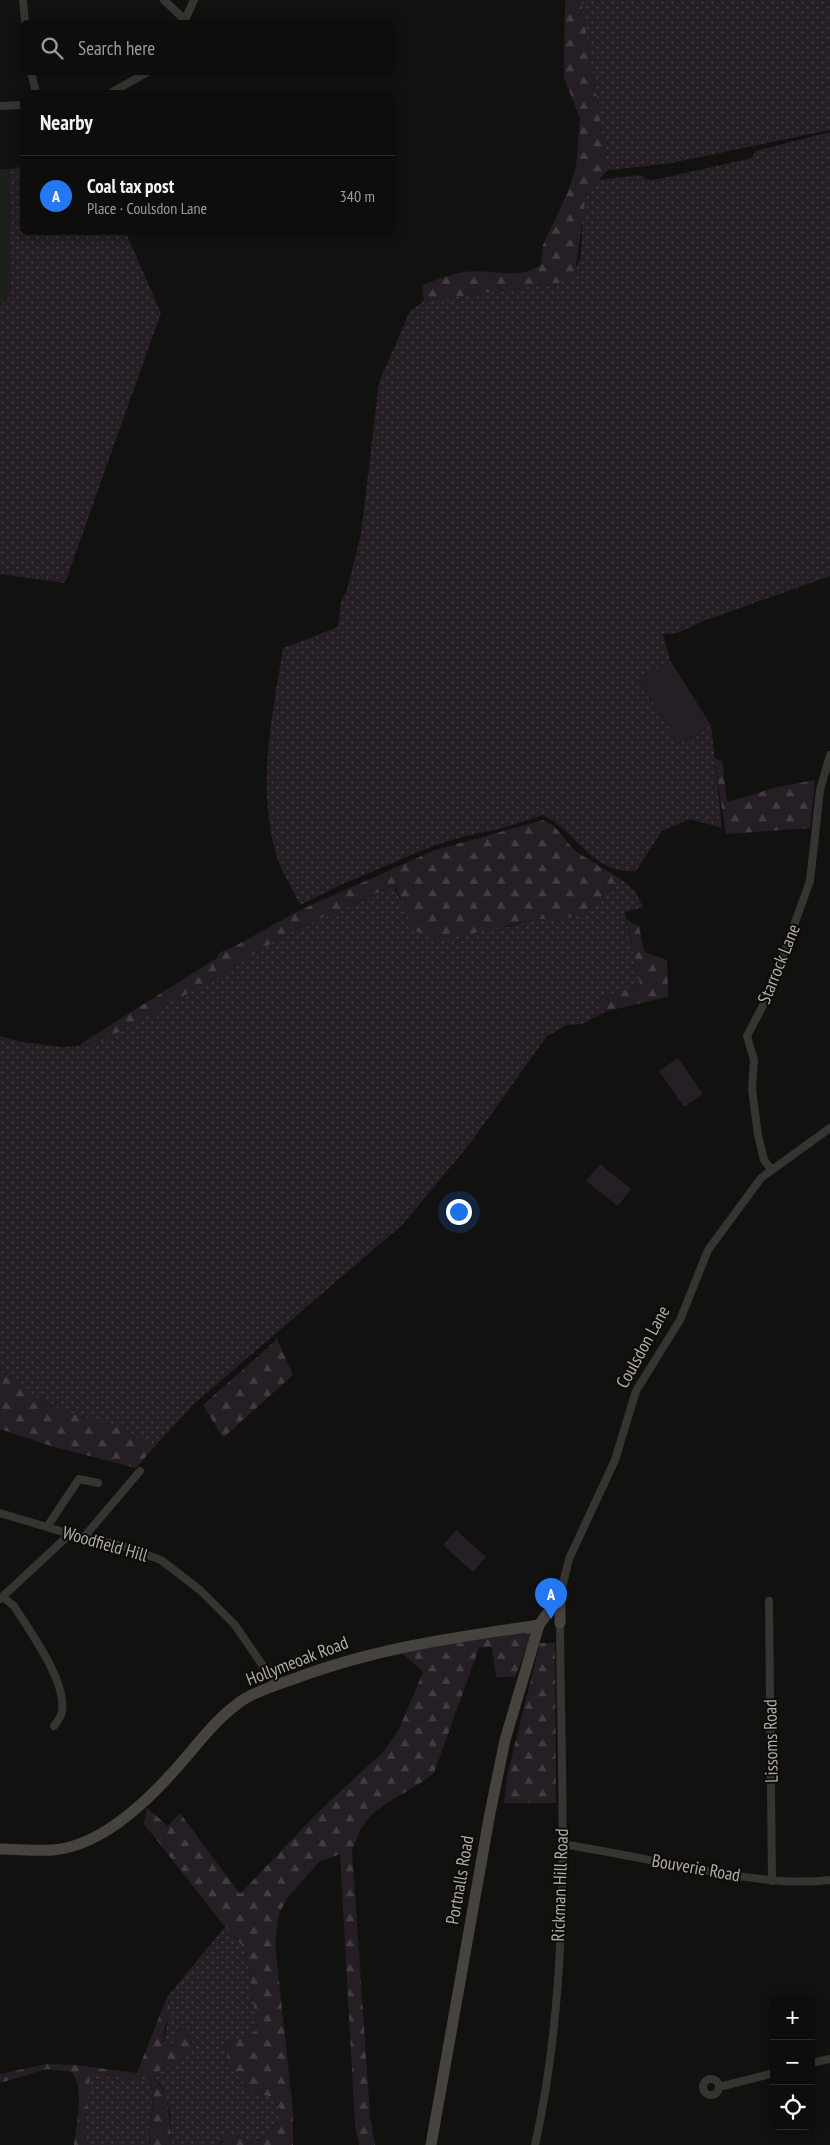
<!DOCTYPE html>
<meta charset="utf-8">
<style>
body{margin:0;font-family:"PT Sans Narrow",sans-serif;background:#1b1b19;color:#f1f3f6}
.controls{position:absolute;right:15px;bottom:15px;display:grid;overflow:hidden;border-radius:8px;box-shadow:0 2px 12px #0003}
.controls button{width:45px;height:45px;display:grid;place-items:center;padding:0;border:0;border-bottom:1px solid #2d2d2c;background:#0d0d0b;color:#f1f3f6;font:25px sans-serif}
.you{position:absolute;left:458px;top:1211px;width:18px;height:18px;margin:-12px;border:4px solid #fff;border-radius:50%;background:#1a73e8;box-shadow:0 0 0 8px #1a73e833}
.badge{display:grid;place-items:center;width:32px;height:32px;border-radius:50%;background:#2578f3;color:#fff;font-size:16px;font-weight:700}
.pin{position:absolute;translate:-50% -41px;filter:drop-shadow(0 1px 2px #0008)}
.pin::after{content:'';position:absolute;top:26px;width:18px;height:15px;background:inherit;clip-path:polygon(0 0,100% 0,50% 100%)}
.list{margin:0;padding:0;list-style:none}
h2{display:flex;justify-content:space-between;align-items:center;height:65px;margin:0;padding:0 20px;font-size:21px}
h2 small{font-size:16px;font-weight:400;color:#9a9c9d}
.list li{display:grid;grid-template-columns:32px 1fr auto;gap:15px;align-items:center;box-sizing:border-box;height:80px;padding:0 20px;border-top:1px solid #2d2d2c}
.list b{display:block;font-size:19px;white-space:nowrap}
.list p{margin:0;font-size:16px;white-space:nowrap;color:#9a9c9d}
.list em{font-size:16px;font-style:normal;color:#9a9c9d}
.icon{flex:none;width:28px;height:28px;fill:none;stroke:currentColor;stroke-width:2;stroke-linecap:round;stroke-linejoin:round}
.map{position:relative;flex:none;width:830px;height:2145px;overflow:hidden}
.search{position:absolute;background:#0d0d0b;box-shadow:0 2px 12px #0003;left:20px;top:20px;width:375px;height:55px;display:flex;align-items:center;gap:12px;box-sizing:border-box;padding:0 18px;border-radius:8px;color:#9a9c9d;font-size:19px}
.panel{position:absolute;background:#0d0d0b;box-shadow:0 2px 12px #0003;left:20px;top:90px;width:375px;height:145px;border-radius:8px}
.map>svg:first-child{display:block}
.built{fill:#1e1e1b}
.grass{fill:url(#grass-dots)}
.forest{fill:url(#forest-firs)}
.garden{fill:#251e25}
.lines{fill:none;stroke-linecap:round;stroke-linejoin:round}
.street{stroke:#363430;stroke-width:8}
.secondary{stroke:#46433e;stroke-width:11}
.labels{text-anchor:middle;stroke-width:4;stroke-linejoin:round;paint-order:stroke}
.street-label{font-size:18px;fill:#b2aba0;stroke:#0c0c0a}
</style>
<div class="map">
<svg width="830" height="2145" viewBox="0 0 830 2145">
<defs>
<pattern id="grass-dots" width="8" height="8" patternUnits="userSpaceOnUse" patternTransform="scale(1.25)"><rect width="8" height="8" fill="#251e25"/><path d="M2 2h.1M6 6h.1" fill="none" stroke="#423c41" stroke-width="1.8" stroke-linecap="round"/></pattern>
<pattern id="forest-firs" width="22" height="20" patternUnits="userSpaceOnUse" patternTransform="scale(1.25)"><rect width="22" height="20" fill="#251e25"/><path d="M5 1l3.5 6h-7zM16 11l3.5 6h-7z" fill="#423c41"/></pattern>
</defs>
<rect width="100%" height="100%" fill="#11110f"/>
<path class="built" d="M0 169H9L11 295 0 305Z"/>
<path class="grass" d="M581 0H830V130L666 164 608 170Z
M830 132V576L706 620 677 633 663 634 670 660 639 680 679 744 711 725 722 828 690 819 662 831 636 871C593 875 576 831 543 815L500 829 465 836 433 846 345 883 300 905C293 889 282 873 277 857 256 788 272 718 283 648L338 627 341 601 347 590 361 534 379 382 410 311 424 301 559 283C602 263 565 209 597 180L641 175 647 180H654L752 158 755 151Z
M22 167V232L126 233 161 313 65 583 0 574V305L11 295 9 169Z
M622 880 635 891 643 907 625 912 640 984 600 999 607 1011 582 1024 567 1025 547 1036 472 1141 403 1224 195 1403 155 1446C142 1441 130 1433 117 1427 99 1420 80 1417 62 1410 39 1402 20 1385 0 1371V1036L21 1042 62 1047 90 1045 220 976 284 935 396 885 395 890 406 907 414 929 507 927 537 919H566L585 912Z
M225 1927 246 1950 257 2029 250 2037 226 2041 228 2066 242 2080 246 2091 273 2097 283 2114C269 2128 270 2141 247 2142L239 2136 221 2141 219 2145H172L170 2111 163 2088 154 2077 162 2068C176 2068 184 2054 193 2044L185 2027H179L177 2039 169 2047 163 2044 171 2008 167 1997Z
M96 2072 130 2079H149C158 2097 147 2123 150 2145H84L89 2080 90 2074Z"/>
<path class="forest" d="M565 0H581L608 170 586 194 575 273 559 283 424 301 422 285C436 280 450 274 464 272 488 268 521 282 541 264L543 245 567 194 576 167 580 118 564 78Z
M714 758 722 761 727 802 777 787 815 780 810 828 726 834Z
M543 820 554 826 575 851 622 880 585 912 566 919H537L452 938 433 939 414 930 395 885 284 935 220 976 100 1042 80 1047 82 1043 217 958 219 953 237 945 298 911 435 850Z
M627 920 639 926 644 952 667 960 668 997 607 1011 600 999 640 984Z
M276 1336 293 1375 223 1438 203 1405 275 1341Z
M0 1371C20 1385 39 1402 62 1410 80 1417 99 1420 117 1427 130 1433 142 1441 155 1446L136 1468 51 1446 0 1429Z
M533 1631 515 1677H496L492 1647 479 1648 434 1773C413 1791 381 1801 364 1824 359 1831 356 1841 352 1849L370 2116 375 2145H359L355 2124 340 1854 319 1862 288 1897 279 1914 275 1944 293 2111V2145H219L230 2134 239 2136 247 2142C270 2141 269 2128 283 2114L273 2097 246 2091 242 2080 228 2066 226 2041 250 2037 257 2029 246 1950 225 1927 144 1824 147 1808 168 1826 180 1813 240 1894 316 1814 385 1750 400 1727 423 1672 402 1653 439 1644Z
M540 1643H555L556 1803H504L508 1772Z
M167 1997 172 2014 165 2026 163 2044 169 2047 177 2039 181 2024C185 2027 186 2029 188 2034 189 2038 192 2041 192 2045 192 2058 172 2068 162 2068L154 2077 167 2097 172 2145H150C147 2124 159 2096 149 2079H130L96 2072 90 2074 84 2145H74C76 2124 85 2090 72 2072L47 2069 0 2083V2074L46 2064 74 2065 137 2073Z"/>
<path class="garden" d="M670 660 711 725 679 744 639 680Z
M678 1058 703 1094 684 1107 659 1071Z
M600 1164 631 1189 618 1206 586 1181Z
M456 1530 486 1557 473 1572 443 1545Z"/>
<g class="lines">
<path class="street" d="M23 0 25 22
M164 0 185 20
M184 22 194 0
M31 72 36 92
M112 92 148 72
M0 106 22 105
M771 1169 764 1160 758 1135 752 1089 754 1060 747 1036 769 994 810 881 820 790 830 755
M0 1513 70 1534 123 1546 161 1560 200 1590 235 1625 276 1685
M47 1527 79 1479 98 1483
M84 1537 140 1471
M560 1596 569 1559 615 1460 636 1391 680 1320 708 1250 761 1178 830 1128
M3 1597 14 1606C30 1632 67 1681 62 1712 61 1717 57 1722 54 1726
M0 1599 70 1534
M769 1601 772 1881
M562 1844C619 1853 675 1866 731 1875 767 1880 794 1884 830 1880
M811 2063 830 2059
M703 2087a8 8 0 1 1 16 0a8 8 0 1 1-16 0Z
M719 2087 774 2073
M535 2145C573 1975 561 1796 560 1623"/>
<path class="secondary" d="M560 1623V1597
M0 1849C17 1849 36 1851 53 1850 105 1846 155 1794 187 1756 204 1736 223 1712 246 1698 262 1689 282 1683 299 1677 377 1648 457 1637 539 1625
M431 2145 490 1813 505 1740 539 1625 560 1596"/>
</g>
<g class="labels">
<g class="street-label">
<text transform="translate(779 964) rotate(-68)" y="6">Starrock Lane</text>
<text transform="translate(643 1347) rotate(-61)" y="6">Coulsdon Lane</text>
<text transform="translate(105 1544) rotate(16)" y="6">Woodfield Hill</text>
<text transform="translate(297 1661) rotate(-21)" y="6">Hollymeoak Road</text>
<text transform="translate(771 1741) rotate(-91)" y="6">Lissoms Road</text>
<text transform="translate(696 1868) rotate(10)" y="6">Bouverie Road</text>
<text transform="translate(460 1880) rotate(-80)" y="6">Portnalls Road</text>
<text transform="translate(560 1885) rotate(-88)" y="6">Rickman Hill Road</text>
</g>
</g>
</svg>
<div class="controls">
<button>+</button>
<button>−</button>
<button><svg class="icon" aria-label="locate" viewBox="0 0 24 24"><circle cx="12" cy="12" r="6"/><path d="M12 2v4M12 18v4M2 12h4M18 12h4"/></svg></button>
</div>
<div class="you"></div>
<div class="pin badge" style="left:551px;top:1619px">A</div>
<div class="search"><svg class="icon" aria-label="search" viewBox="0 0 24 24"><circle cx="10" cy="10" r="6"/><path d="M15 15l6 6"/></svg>Search here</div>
<section class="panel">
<h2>Nearby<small></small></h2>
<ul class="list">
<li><span class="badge">A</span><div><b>Coal tax post</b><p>Place · Coulsdon Lane</p></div><em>340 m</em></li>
</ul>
</section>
</div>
